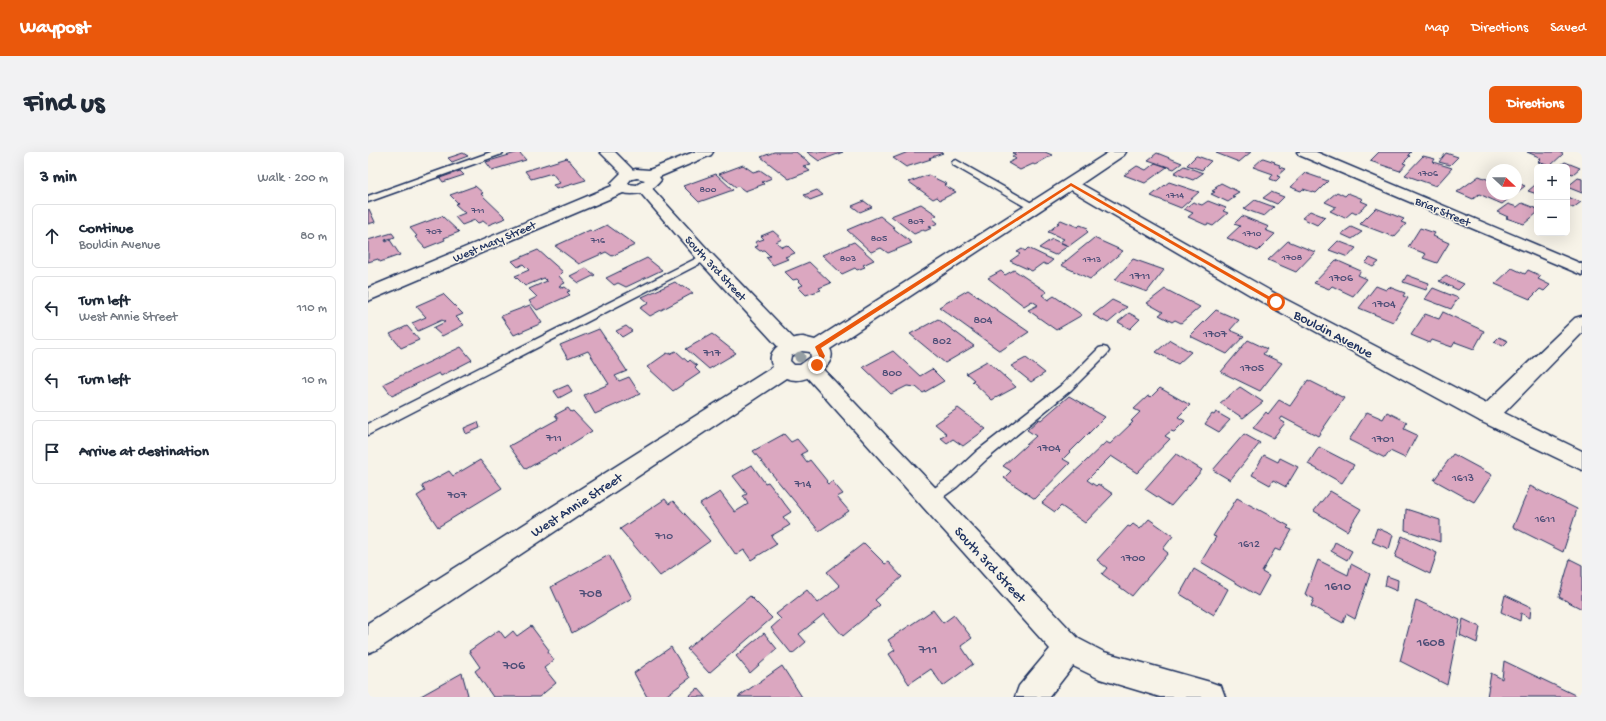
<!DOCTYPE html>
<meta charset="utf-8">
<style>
body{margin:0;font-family:"Gochi Hand",sans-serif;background:#f2f2f3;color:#1f2937}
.controls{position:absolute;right:12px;top:12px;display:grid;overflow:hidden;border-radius:6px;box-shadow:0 4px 16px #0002}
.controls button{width:36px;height:36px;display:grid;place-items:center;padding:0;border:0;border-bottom:1px solid #e0e1e3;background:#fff;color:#1f2937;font:20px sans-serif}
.compass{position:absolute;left:1118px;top:12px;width:36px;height:36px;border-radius:50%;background:#fff;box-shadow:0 4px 16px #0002;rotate:112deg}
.stop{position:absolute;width:12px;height:12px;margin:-9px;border:3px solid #ea580c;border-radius:50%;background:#fff}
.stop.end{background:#ea580c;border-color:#fff;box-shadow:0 1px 4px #0008}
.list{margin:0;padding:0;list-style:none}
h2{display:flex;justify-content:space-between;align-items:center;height:52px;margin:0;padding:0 16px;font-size:17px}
h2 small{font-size:13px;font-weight:400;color:#747a83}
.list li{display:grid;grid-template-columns:26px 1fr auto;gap:12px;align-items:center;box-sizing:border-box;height:64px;margin:0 8px 8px;padding:0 8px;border:1px solid #e0e1e3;border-radius:6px}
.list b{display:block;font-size:15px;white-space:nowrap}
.list p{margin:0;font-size:13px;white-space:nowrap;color:#747a83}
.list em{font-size:13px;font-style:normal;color:#747a83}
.icon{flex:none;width:22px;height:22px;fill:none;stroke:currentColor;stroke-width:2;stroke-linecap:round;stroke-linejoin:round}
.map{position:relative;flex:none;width:1214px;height:545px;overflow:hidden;border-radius:6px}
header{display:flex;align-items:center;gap:24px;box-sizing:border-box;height:56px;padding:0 20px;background:#ea580c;color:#fff}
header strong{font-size:19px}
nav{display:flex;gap:22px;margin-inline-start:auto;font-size:14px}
.intro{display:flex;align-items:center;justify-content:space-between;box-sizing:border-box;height:96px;padding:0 24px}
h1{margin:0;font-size:28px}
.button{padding:10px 18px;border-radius:6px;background:#ea580c;color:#fff;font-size:14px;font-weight:700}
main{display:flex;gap:24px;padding:0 24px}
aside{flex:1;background:#fff;border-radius:6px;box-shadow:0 4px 16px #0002}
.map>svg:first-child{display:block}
.building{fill:#dba7c0;stroke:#1b2f5e}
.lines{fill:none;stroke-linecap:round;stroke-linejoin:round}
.lane-casing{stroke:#1b2f5e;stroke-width:3}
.street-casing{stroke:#1b2f5e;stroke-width:3}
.secondary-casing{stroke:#1b2f5e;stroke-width:3}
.lane{fill:#f7f3e8;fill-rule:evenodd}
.street{fill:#f7f3e8;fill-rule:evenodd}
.secondary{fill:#f7f3e8;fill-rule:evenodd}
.tree{fill:#959ea3}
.route{fill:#ea580c}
.labels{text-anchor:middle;stroke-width:3;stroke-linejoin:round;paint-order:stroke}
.far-number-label{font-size:10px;fill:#4b4d76}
.far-street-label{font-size:12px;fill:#1b2f5e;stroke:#f7f3e8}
.number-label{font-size:12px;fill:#4b4d76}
.street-label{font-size:14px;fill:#1b2f5e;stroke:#f7f3e8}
.near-number-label{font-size:14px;fill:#4b4d76}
</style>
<header>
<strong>Waypost</strong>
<nav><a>Map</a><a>Directions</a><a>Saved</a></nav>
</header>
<div class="intro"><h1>Find us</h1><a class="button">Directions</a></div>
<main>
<aside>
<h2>3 min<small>Walk · 200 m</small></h2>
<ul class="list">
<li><svg class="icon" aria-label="ahead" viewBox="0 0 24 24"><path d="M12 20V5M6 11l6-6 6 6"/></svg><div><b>Continue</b><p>Bouldin Avenue</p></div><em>80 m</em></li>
<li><svg class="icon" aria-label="left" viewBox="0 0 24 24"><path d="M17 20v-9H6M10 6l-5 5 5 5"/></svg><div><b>Turn left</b><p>West Annie Street</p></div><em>110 m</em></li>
<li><svg class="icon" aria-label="left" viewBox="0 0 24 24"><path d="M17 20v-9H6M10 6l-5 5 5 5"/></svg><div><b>Turn left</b></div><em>10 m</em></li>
<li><svg class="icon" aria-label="arrive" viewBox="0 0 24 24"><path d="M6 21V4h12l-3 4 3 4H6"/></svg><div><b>Arrive at destination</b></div></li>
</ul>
</aside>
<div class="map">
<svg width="1214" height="545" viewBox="0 0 1214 545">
<rect width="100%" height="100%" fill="#f7f3e8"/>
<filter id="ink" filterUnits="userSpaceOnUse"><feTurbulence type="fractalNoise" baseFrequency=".025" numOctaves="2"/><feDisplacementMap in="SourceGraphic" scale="8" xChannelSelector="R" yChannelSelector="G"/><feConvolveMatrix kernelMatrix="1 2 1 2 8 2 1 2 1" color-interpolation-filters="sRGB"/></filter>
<g filter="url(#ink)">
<path class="building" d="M151 0 158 8 124 18 118 10Z
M406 0H428L443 12 435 14 442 19 421 27 393 5Z
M439 0H475L451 9Z
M540 0H573L575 1 561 6 563 7 538 15 525 6Z
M677 0 684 3 667 13 665 12 652 18 640 11 648 7 644 4 648 3 644 1 645 0Z
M850 0H883L871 10 848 1Z
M1011 0H1043L1040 3 1042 4 1035 11 1038 12 1032 19 1002 9Z
M1159 0H1191L1195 2 1182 14 1170 10 1173 7 1170 6 1171 5Z
M95 1 100 4 84 10 80 6Z
M789 1 814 11 806 17 780 8Z
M1078 1 1090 5 1082 13 1071 10Z
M828 4H829L843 9 834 18 819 13Z
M1055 4 1067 7 1065 10 1084 16 1068 34 1037 23Z
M199 6 218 28 188 37 185 33 192 31 184 21 163 27 157 19Z
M895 6 907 10 906 11 912 13 911 15 917 17 909 24 912 25 908 29 902 27 905 22 885 15Z
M1197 10 1212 16 1205 22 1199 20V15H1190Z
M787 11 799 15 777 31 756 23 769 14 778 18Z
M375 13 385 20 392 18 404 26 394 30 396 32 377 39 370 34 368 35 351 22Z
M816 14 835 21 825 28 806 21Z
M92 19 96 23 75 30 72 26Z
M937 21 960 29 948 41 935 37 933 39 922 35Z
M348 22 365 38 331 50 315 34Z
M560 23 579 32 576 33 588 40 572 48 569 45 565 47 541 30Z
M1111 24 1124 29V42H1147L1134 52 1111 42 1105 47 1089 40Z
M1210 26 1214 27V41L1199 35Z
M801 30 831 40 813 56 783 44Z
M1148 30 1157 34 1148 41Z
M853 31 871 40 864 44 867 45 860 50 843 42 847 40 844 39 849 36 847 35Z
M1167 33 1169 34V42L1160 39Z
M107 34 115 41 113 42 138 66 120 73 115 69 110 71 107 68 94 73 87 65 97 61 87 52 90 51 82 43Z
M449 38 455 43 442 48 436 43Z
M903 40 916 45 909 52 895 46Z
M969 40 977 44 980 41 995 47 993 49 1000 52 988 62 984 60 977 66 962 59 968 55 957 50Z
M1199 45 1213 50 1205 56 1199 53Z
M887 48 906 55 896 64 876 57Z
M496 49 504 55 492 60 484 54Z
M840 49 858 56 855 59 860 61 845 74 840 72 838 73 820 65 825 61 816 57 825 50 834 53Z
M1154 51 1169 57V61L1156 72 1138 66 1140 65 1129 60 1140 52 1149 55Z
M553 52 569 63 564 66 570 71 561 75 564 76 557 79 555 78 546 82 523 64Z
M1008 56 1036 67 1033 70 1038 72 1026 85 992 72Z
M1 57 7 70 0 72V58Z
M942 59 957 65 949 73 934 66Z
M74 64 91 80 76 86 77 88 57 96 47 85 49 84 42 76Z
M512 64 527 76H525L544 91 520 101 513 96 503 100 479 78Z
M874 64 901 75 897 78 907 82 890 99 859 86 872 74 866 72Z
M693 68 710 75 712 73 720 76 718 78 720 80 701 94 692 90 696 87 680 80 691 71H689Z
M239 73 267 93 244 104 238 100 211 112 187 94 222 78 224 80Z
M983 75 994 80 984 87 973 82Z
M1052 76 1067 81 1065 84 1081 91 1069 111 1055 106 1058 102 1040 95Z
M405 79 414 87 408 90 414 95 419 93 427 101 417 105 420 107 405 113 398 105 402 104 396 98 392 99 387 95 390 94 387 90 396 87 393 84Z
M24 81 27 85 17 88 18 90 22 88 32 103 12 110 10 107 0 110V88Z
M726 86 755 99 722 127 693 113Z
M684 87 700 94 687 103 671 96Z
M920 89 947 100 928 120 900 108Z
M970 89 988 96 980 105 961 98Z
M486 90 506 108 495 113 497 115 489 118 487 116 474 122 454 103Z
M660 96 685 108 679 113 675 111 664 119 642 109 652 102 649 100 654 97 657 99Z
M170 98 195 120 191 124 197 131 191 134 194 136 197 135 202 139 199 140 202 143 169 158 161 149 169 145 161 137 179 129 176 126 157 134 147 124 161 118 155 112 150 115 144 109Z
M279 106 294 118 258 135 250 131 246 133 238 126Z
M1002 106 1011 110 1005 115 997 111Z
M765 107 796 118 779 140 747 128Z
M968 108 993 119 990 123 999 127 985 144 964 134 961 137 946 131Z
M441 110 463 131 451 136 453 138 438 143 430 135 435 133 429 127 425 128 417 120Z
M218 116 227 123 211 131 202 124Z
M1144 116 1157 122 1160 118 1173 124 1170 127 1182 133 1176 139 1172 137 1162 147 1127 132Z
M646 118 679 140 674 143 680 148 686 144 714 163 688 178 660 158 670 153 664 149 656 154 620 126 633 119 637 123Z
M1039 123 1061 131 1058 138 1035 130Z
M1078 124 1096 132 1090 138 1071 129Z
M307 130 313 135 315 134 325 141 282 164 272 156 281 151 274 145Z
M1008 134 1018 138 1021 135 1037 141 1035 144 1040 146 1025 170 991 156Z
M1065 136 1090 146 1083 157 1057 147Z
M797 137 832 155 813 171 807 168 804 170 791 163 795 160 779 151Z
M600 138 661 180 632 199 571 155Z
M75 142 95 162 88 165 96 173 74 184 65 176 77 170 74 168 50 179 44 171 58 165 48 154Z
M744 148 759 155 740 171 725 163Z
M162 153 174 171 146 183 133 164Z
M848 158 871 168 862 178 876 184 859 202 822 184Z
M1075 160 1116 179 1106 197 1087 190 1084 195 1064 188 1062 191 1043 183 1057 162 1071 167Z
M761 161 772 167 762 177 750 170Z
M570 167 606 194 577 211 542 182Z
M39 174 51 188 33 196 22 182Z
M258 174 264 179 254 185 248 179Z
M231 177 259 219 247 224 251 229 261 225 272 242 227 262 216 243 241 232 220 199 200 207 192 193Z
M344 182 368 201 341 217 318 197Z
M1131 185 1140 189 1135 194 1126 190Z
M802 188 823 200 810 212 788 200Z
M880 188 899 197 895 202 914 211 892 239 853 220Z
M93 195 104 208 73 224 71 221 24 244 15 232Z
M308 199 320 210 322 208 329 214 327 216 332 221 305 239 279 215 299 201 301 202Z
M525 199 552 224 564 217 576 229 555 241 548 235 539 234 523 242 495 215Z
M658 206 677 221 663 230 643 214Z
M619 209 648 235 624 248 604 229 606 228 598 221Z
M940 228 976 246 950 284 914 265 912 268 917 271 905 286 885 276 898 260 900 262 911 248 922 254Z
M200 233 204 239 191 246 186 239Z
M872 235 895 250 875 266 852 251Z
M792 236 822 253 810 265 817 269 806 280 803 279 797 284 802 287 769 321 743 304 719 328 728 334 730 332 745 342 717 371 693 354 687 360 674 351 738 290 742 292 765 270 763 269 772 260 766 257 780 244 783 245Z
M701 244 737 265 695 307 702 311 667 347 636 326 643 319 635 314 668 284 659 278 671 267 673 268Z
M200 256 203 260 205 259 224 279 187 302 186 301 158 317 141 294 190 267 187 263Z
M590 256 618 277 595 294 585 287 579 291 573 286 579 282 567 272Z
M848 260 862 268 851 280 837 272 844 262 846 263Z
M999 260 1015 267 1019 260 1039 270 1036 277 1049 283 1037 306 1022 299 1017 306 981 288Z
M110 270 112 276 98 282 96 276Z
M416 282 423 290 429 287 439 299 433 302 439 310 442 308 459 329 458 330 460 332 464 329 475 342 469 345 481 359 451 379 385 299Z
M876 282 892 291 862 328 845 318Z
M951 295 986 313 974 331 940 312Z
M808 302 834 318 803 354 777 337Z
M1085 302 1124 323 1106 350 1066 328Z
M896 303 910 310 912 306 930 315 918 335 905 328 902 333 884 323Z
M112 308 134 336 70 375 49 344 57 339 54 334 81 319 85 324Z
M384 313 397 331 400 330 423 360 415 365 422 373 403 384 409 392 383 408 376 398 368 403 332 352 352 340 367 360 380 352 375 344 379 342 365 324Z
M1162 334 1209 357 1195 400 1145 375Z
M962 339 993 357 979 379 946 359Z
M869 346 921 374 919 376 924 378 912 399 907 397 894 420 901 424 890 444 833 410 848 385 845 384Z
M297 347 301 352 305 349 342 389 292 424 252 377Z
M1038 357 1072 368V390L1037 378Z
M781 367 805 384 795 397 800 401 764 444 734 422 739 416 729 408 760 374 762 375 765 372 772 377Z
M1009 376 1025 383 1021 397 1004 390Z
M1034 384 1069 401 1062 422 1027 405Z
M967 390 984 399 979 408 963 399Z
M496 391 517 412 520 410 534 425 507 448 512 453 475 484 456 462 431 482 438 490 424 502 403 476 413 467 408 462 439 438 450 451 472 434 459 420Z
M241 403 264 446 204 481 183 435Z
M1202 407 1214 413V457L1191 445Z
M950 408 980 423 983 412 1002 422 987 467 978 462 975 471 943 454 946 447 937 442Z
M826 417 860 437 846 463 812 442Z
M1019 424 1030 428 1029 439 1017 434Z
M1137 443 1163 455 1162 466 1153 461 1152 469 1133 460Z
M382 444 404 466 341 521 319 497Z
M1048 448 1092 468 1079 533 1032 509Z
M565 458 575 471 586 463 604 486 593 494 605 512 575 534 563 517 541 532 521 502 527 498 520 488Z
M1095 467 1112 475 1109 491 1092 483Z
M163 474 181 498 180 500 186 508 176 516 188 531 171 545H125L107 519 112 515 101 499 131 478 137 486 145 479 149 484Z
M396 481 409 497 382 521 368 504Z
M303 495 322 526 296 545H279L266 521Z
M1136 509 1209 544V545H1119L1123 521 1134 527Z
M414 514 434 545H370Z
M94 521 100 543 97 545H51Z
M330 536 338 545H320Z"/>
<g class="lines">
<defs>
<path id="lane" d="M123 0H135L134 2 0 50V44Z
M588 8 669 54 671 56 669 58H663L585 13 584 11 585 9Z
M337 102 342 105 341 107 0 283V272Z
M735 195 739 196 741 199 739 202 703 238 619 307 589 335 568 350 563 352 558 350 556 346 558 342 579 327 609 299 695 232 731 196Z"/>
<path id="street" d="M232 0H247L270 23 268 26 263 27 258 26Z
M929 0H948L1214 112V123L931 3Z
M275 30 280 32 343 101 429 190 432 195 429 200 422 202 415 200 331 109 270 38 267 35 270 32Z
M1214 164V181L1128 269 1120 271 1112 269 1109 263 1112 257 1207 166Z
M443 210 450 212 711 487 736 500 842 530 853 534 857 545H792L732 527 705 514 681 545H647L651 534 682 497 436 222 433 217 436 212Z"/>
<path id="secondary" d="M326 0H345L343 3 291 25 293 28C284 40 269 44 255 41L0 149V136L244 34 243 31 253 21 268 17 281 18ZM269 26 277 28 269 33 259 32 263 27Z
M741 0H758L756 3 713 32 915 146 1128 257 1214 299V318L1112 269 901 154 703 38 462 197C471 212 441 229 428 228 425 228 421 227 418 226L10 497 0 501V471L405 215C395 198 420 185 435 185 439 186 443 187 447 188ZM434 199 442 200 443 205 432 213H426L422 209 423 204Z"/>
</defs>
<use href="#lane" class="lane-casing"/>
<use href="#street" class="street-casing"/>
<use href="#secondary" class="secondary-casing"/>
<use href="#lane" class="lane"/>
<use href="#street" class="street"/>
<use href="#secondary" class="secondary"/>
</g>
<circle class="tree" cx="432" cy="205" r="5.5"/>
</g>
<path class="route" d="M703 31 911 150 906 151 703 34 453 196 457 204 451 215H446V213L451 204 447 195 448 194Z"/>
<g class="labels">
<g class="far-number-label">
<text x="1060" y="24">1706</text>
<text x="340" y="40">800</text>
<text x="807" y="46">1714</text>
<text x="110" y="61">711</text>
<text x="548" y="72">807</text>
<text x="66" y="82">707</text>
<text x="884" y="84">1710</text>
<text x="511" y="89">805</text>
<text x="230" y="91">716</text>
<text x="924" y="108">1708</text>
<text x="480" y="109">803</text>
<text x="724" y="110">1713</text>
</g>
<g class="far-street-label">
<text transform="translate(1075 59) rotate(23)" y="4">Briar Street</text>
<text transform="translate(126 89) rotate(-23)" y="4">West Mary Street</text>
<text transform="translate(348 116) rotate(47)" y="4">South 3rd Street</text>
</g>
<g class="number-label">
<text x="772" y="127">1711</text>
<text x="973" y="129">1706</text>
<text x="1016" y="155">1704</text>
<text x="615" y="171">804</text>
<text x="847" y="185">1707</text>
<text x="574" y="192">802</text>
<text x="344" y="204">717</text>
<text x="884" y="219">1705</text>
<text x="524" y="224">800</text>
<text x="186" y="289">711</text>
<text x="1015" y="290">1701</text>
<text x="681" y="299">1704</text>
<text x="1095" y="329">1613</text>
<text x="435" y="335">714</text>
<text x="89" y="346">707</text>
<text x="1177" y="370">1611</text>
<text x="296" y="387">710</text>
<text x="881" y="395">1612</text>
<text x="765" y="409">1700</text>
</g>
<g class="street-label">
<text transform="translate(966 181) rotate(28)" y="5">Bouldin Avenue</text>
<text transform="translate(208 352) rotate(-33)" y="5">West Annie Street</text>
<text transform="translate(623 412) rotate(47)" y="5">South 3rd Street</text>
</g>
<g class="near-number-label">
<text x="970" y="438">1610</text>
<text x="223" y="445">708</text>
<text x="1063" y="494">1608</text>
<text x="560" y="501">711</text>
<text x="146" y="517">706</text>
</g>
</g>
</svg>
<div class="controls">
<button>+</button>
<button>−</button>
</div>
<svg class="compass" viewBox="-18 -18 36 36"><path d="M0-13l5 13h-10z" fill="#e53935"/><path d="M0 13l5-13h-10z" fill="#747a83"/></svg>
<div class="stop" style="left:908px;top:150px"></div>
<div class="stop end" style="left:449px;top:213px"></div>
</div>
</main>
